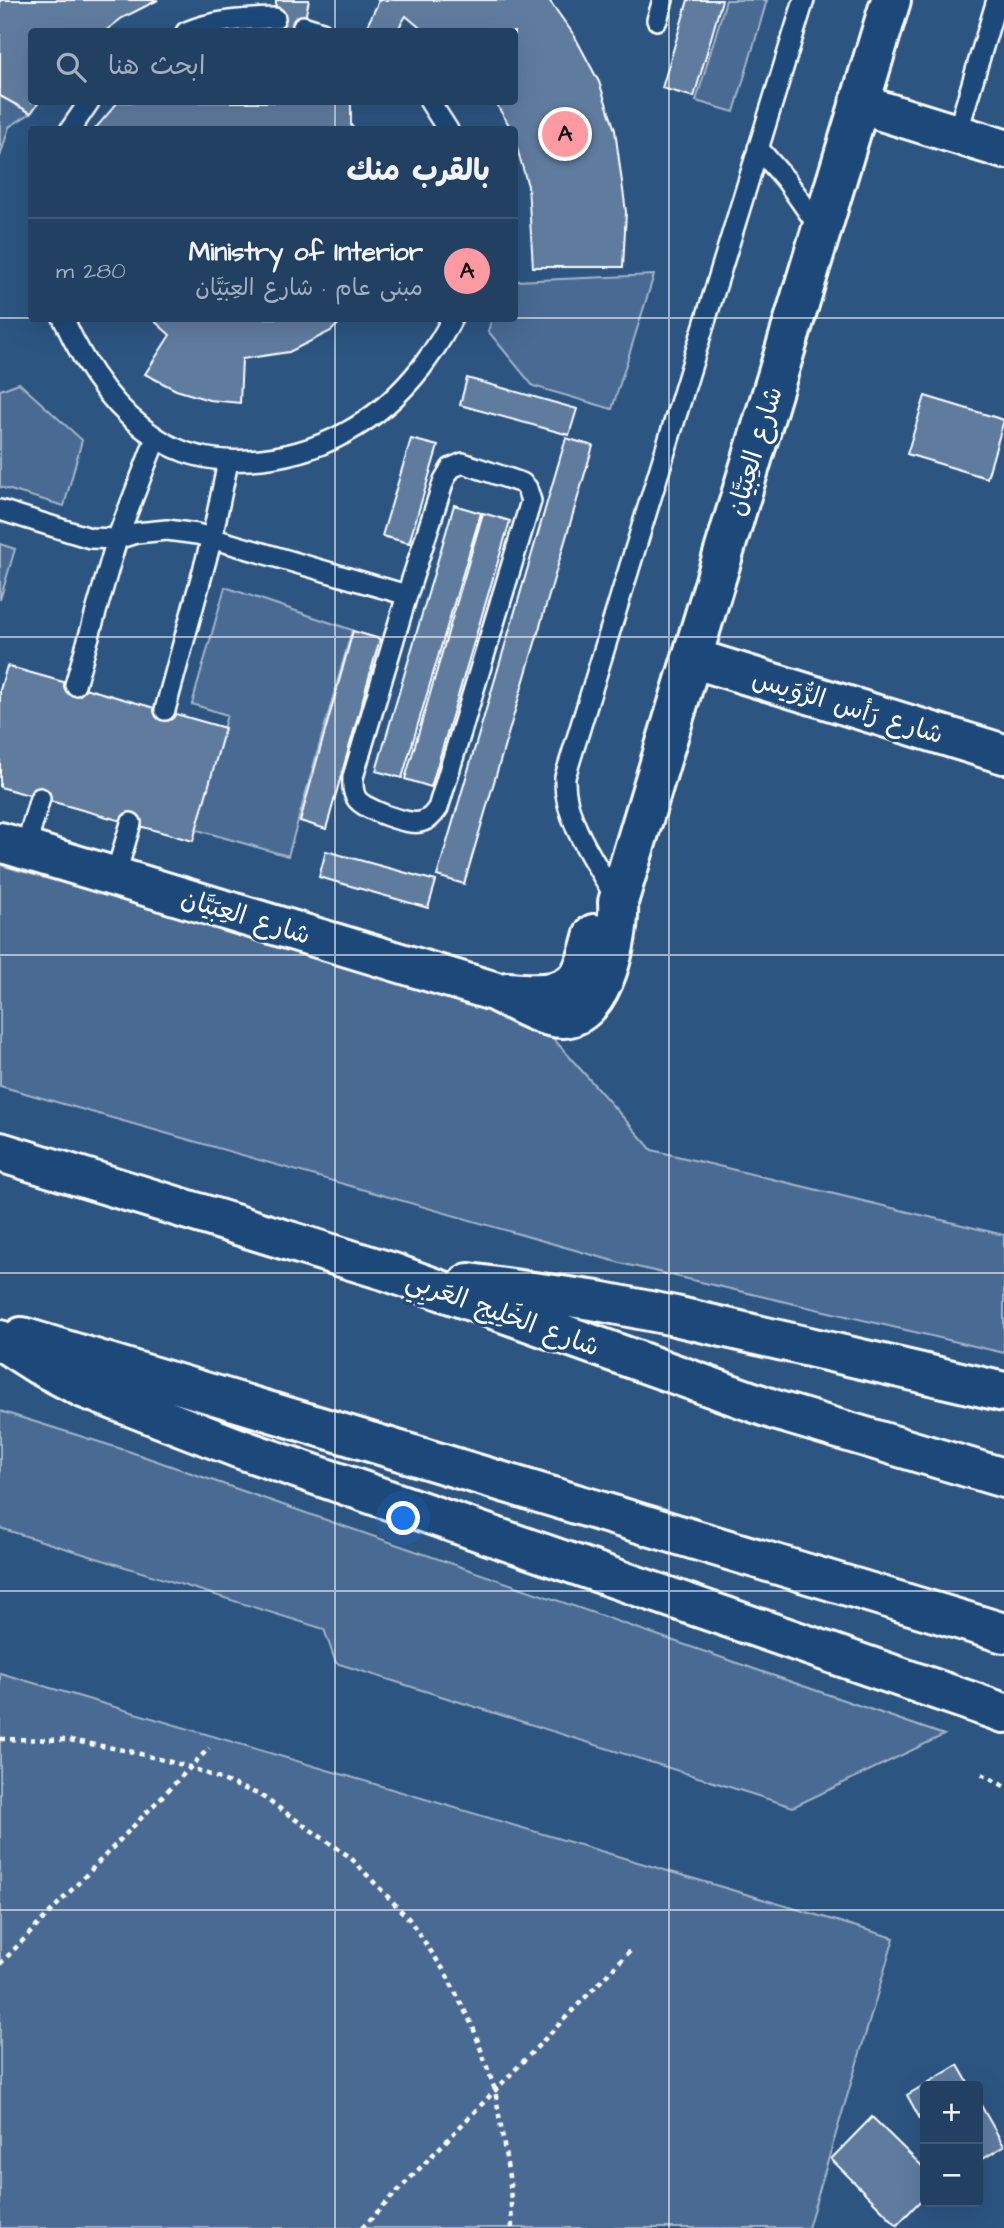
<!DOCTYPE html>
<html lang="ar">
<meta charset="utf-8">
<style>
body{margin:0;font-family:"Architects Daughter","Playpen Sans Arabic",sans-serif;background:#294768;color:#f1f3f6;direction:rtl}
.controls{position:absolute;right:21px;bottom:21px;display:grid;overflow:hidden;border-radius:7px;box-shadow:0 7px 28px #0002}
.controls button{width:63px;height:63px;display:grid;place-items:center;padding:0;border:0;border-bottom:2px solid #3e5977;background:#214062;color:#f1f3f6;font:35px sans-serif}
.you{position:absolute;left:404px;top:1519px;width:24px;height:24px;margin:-18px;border:5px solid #fff;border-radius:50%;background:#1a73e8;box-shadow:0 0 0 10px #1a73e833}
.badge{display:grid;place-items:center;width:46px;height:46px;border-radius:50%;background:#ff9aa2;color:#111;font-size:23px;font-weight:700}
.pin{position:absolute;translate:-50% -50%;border:4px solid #fff;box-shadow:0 2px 7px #0006}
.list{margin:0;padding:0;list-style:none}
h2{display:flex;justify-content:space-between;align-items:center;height:91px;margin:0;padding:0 28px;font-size:30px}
h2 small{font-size:23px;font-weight:400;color:#a2afbe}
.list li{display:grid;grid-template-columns:46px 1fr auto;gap:21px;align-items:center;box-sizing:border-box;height:105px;padding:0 28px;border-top:2px solid #3e5977}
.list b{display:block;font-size:26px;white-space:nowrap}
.list p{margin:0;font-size:23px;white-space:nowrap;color:#a2afbe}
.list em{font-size:23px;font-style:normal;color:#a2afbe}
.icon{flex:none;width:38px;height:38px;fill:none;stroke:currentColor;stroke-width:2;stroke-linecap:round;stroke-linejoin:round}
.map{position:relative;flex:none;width:1004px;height:2228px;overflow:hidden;direction:ltr}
.search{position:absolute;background:#214062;box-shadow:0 7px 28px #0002;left:28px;top:28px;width:490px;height:77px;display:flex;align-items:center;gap:18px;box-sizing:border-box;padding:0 24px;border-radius:7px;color:#a2afbe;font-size:26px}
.panel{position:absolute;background:#214062;box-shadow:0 7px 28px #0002;left:28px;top:126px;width:490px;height:196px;border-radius:7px;direction:rtl}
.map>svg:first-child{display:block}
.green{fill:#486b92;stroke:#a4b5c8;stroke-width:2}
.building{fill:#5e7c9f;stroke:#fff;stroke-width:2}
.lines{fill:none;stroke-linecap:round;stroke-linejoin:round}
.lane-casing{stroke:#fff;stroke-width:24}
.street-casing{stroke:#fff;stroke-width:44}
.highway-casing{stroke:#fff;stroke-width:44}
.path{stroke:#fff;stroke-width:4.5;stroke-dasharray:5 5;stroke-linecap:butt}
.lane{stroke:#1f4a7a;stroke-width:19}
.street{stroke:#1f4a7a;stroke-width:38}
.highway{stroke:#1f4a7a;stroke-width:38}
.grid{fill:none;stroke:#fff;stroke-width:2;stroke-opacity:0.55}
.labels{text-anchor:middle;stroke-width:6;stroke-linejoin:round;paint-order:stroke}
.street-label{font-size:26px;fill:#fff;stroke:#1f4a7a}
</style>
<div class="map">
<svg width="1004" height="2228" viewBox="0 0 1004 2228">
<rect width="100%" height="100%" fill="#2c5582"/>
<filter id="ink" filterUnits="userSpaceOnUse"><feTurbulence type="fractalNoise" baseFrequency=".0143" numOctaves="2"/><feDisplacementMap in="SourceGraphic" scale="14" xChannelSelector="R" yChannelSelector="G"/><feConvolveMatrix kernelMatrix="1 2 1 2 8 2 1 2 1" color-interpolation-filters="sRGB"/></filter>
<g filter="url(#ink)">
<path class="green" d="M726 0H767L734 112 696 101Z
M0 96 31 113 9 127 0 157Z
M654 275 612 409 533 386 488 331 492 319 514 318 515 281Z
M19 383 82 440 64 506 0 487V390Z
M0 544 15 549 0 600Z
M225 587 352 630 288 856 194 829 227 715 192 704Z
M0 865 536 1019 652 1150 1004 1235V1353L624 1264 0 1086Z
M0 1411 128 1451 944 1735 793 1807 336 1663 324 1629 0 1528Z
M0 1673 894 1938 808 2228H0Z"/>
<path class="building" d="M0 0H158L122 18 104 32H32V102H39L31 113 0 96Z
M276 0H309L302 32H275Z
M377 0H549L574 35 599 82 615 130 626 212 623 267H533L528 186 514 138V130H512L495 102H514V32H425L406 16 396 32H364L379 1Z
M688 0H722L694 97 662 88Z
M118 102H351V125L355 130H94Z
M151 318H345L331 331 289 352 242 359 240 403 209 400 176 390 145 374 170 335Z
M467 378 577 409 569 435 460 405Z
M925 396 1004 420 987 478 907 454Z
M566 438 593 446 464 884 437 876Z
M411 439 438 446 409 543 382 536Z
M454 505 481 513 402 778 376 771Z
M483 513 510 521 431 787 405 779Z
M353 631 380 639 326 829 300 821Z
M7 666 225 728 193 841 0 787V690Z
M326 851 436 881 428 908 319 877Z
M958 2065 970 2086H925V2128L907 2095Z
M978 2100 1004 2146 978 2162Z
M872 2117 925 2169V2196L897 2225 831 2159Z"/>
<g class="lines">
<defs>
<path id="lane" d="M657 20 663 0
M303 26 322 32
M186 32C214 20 245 19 275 18
M430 102 448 130
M70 130 89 102
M957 134 997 0
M758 148 786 180 821 230
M63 318C84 365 113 410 157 438 184 456 217 462 249 460 319 456 378 423 421 368 433 352 444 336 452 318
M463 463 522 483 527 488 531 501 438 808C433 815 429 820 420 822 408 825 365 810 357 799 352 792 353 785 353 777L407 595 444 480 451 468Z
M0 510 90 538 117 539 136 533 167 530 197 534 407 595
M75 685 117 539 156 438
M165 710 212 538 228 462
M25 850 40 798
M115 877 131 823
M618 902C597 864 563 821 565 777L804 0"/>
<path id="street" d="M859 104 1004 149
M692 658 1004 754
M0 842 493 991C511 999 543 1019 563 1018 605 1016 620 934 618 902L891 0
M507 992C532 993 562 999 579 976 587 964 590 947 594 934"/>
<path id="highway" d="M0 1152 390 1272 778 1411 1004 1478
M469 1283 598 1301 675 1316 1004 1392
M22 1337 1004 1633
M0 1340 39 1365 83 1388 238 1448 1004 1713"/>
</defs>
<use href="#lane" class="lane-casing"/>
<use href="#street" class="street-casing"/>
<use href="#highway" class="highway-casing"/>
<path class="path" d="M0 1739 69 1740 129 1751 190 1767 260 1795 350 1857 409 1919 445 1972 473 2027 495 2090 510 2183 512 2228
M982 1774 1004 1786
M0 1964 209 1748
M362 2228 633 1948"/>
<use href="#lane" class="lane"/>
<use href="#street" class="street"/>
<use href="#highway" class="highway"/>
</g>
</g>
<path class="grid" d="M335 0V32M669 0V2228M335 102V130M0 318H32M335 318V2228M514 318H1004M0 637H1004M0 955H1004M0 1273H1004M0 1591H1004M0 1910H1004"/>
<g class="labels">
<g class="street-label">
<text transform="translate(754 451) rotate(-73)" y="9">شارع العِبَيَّان</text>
<text transform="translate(848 706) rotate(17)" y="9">شارع رَأس الرُّوَيس</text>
<text transform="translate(246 916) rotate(17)" y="9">شارع العِبَيَّان</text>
<text transform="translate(503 1313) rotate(20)" y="9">شارع الخَلِيج العَربِي</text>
</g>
</g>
</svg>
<div class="controls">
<button>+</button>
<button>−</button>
</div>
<div class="you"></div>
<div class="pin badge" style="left:565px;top:134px">A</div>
<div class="search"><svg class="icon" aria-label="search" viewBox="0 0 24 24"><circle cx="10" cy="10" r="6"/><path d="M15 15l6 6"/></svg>ابحث هنا</div>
<section class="panel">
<h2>بالقرب منك<small></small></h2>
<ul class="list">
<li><span class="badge">A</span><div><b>Ministry of Interior</b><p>مبنى عام · شارع العِبَيَّان</p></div><em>280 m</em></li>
</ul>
</section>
</div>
